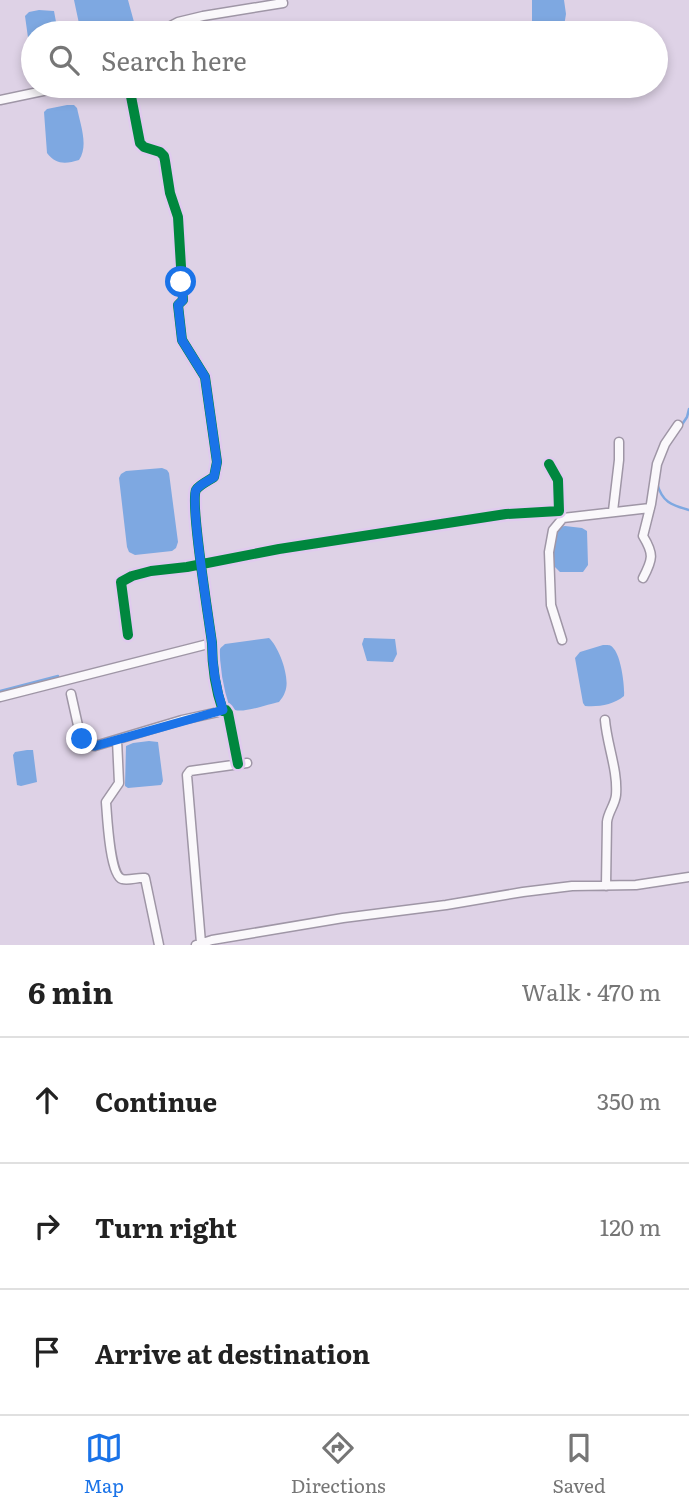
<!DOCTYPE html>
<meta charset="utf-8">
<style>
body{margin:0;font-family:Literata,serif;background:#f2f2f2;color:#222}
.stop{position:absolute;width:21px;height:21px;margin:-16px;border:5px solid #1a73e8;border-radius:50%;background:#fff}
.stop.end{background:#1a73e8;border-color:#fff;box-shadow:0 2px 7px #0008}
.list{margin:0;padding:0;list-style:none}
h2{display:flex;justify-content:space-between;align-items:center;height:91px;margin:0;padding:0 28px;font-size:30px}
h2 small{font-size:23px;font-weight:400;color:#767676}
.list li{display:grid;grid-template-columns:46px 1fr auto;gap:21px;align-items:center;box-sizing:border-box;height:126px;padding:0 28px;border-top:2px solid #e0e0e0}
.list b{display:block;font-size:26px;white-space:nowrap}
.list em{font-size:23px;font-style:normal;color:#767676}
.icon{flex:none;width:38px;height:38px;fill:none;stroke:currentColor;stroke-width:2;stroke-linecap:round;stroke-linejoin:round}
.map{position:relative;flex:none;width:689px;height:945px;overflow:hidden}
.search{position:absolute;background:#fff;box-shadow:0 4px 10px #0003;left:21px;right:21px;top:21px;height:77px;display:flex;align-items:center;gap:18px;box-sizing:border-box;padding:0 24px;border-radius:38px;color:#767676;font-size:26px}
.sheet{height:469px;background:#fff}
nav{display:flex;justify-content:space-around;align-items:center;box-sizing:border-box;height:98px;border-top:2px solid #e0e0e0;background:#fff;font-size:19px;color:#767676}
nav a{display:grid;justify-items:center;gap:4px}
nav .on{color:#1a73e8}
.map>svg:first-child{display:block}
.water{fill:#7ea8e1}
.lines{fill:none;stroke-linecap:round;stroke-linejoin:round}
.stream{stroke:#7ea8e1;stroke-width:2.5}
.minor-casing{stroke:#9f96a6;stroke-width:11}
.minor{stroke:#faf8fb;stroke-width:8}
.cycleway-casing{stroke:#e0caee;stroke-width:15}
.cycleway{stroke:#00873e;stroke-width:10}
.route{stroke:#1a73e8;stroke-width:9}
</style>
<div class="map">
<svg width="689" height="945" viewBox="0 0 689 945">
<rect width="100%" height="100%" fill="#ded2e6"/>
<path class="water" d="M74 0H128L137 33H81Z
M532 0H564L566 14 563 32 559 33H535L532 22Z
M39 10 54 11 58 33H33V51L30 52 25 16 29 12Z
M67 105H74L77 108C80 123 89 146 79 160 66 164 56 165 47 153L44 112 47 109Z
M162 468 167 470 169 473 178 542 176 548 172 551 135 555 129 552 127 547 119 478 121 474 126 471Z
M565 526 582 528 587 531 588 565 583 572H560L553 565C554 552 553 539 559 527Z
M269 638C279 647 291 679 285 692 284 696 281 699 279 702 269 704 244 713 235 710 222 705 217 666 219 653 220 647 221 648 225 644Z
M364 638 395 639 397 654 393 662 367 661 362 644Z
M603 645C608 645 611 644 614 649 621 657 625 686 624 696 613 705 599 707 585 706L583 703 575 658 580 652Z
M149 741 158 742 163 781 161 785 128 788 125 786 126 746 133 743Z
M27 750H33L37 782 21 786 17 785 13 755 15 752Z"/>
<g class="lines">
<path class="stream" d="M681 426 687 417 689 409
M657 483C662 502 671 505 689 510
M0 691 58 676"/>
<defs>
<path id="minor" d="M157 33 178 22 203 16 283 3 282 0
M129 86 140 143 144 147 160 152 164 156 165 161 170 193 178 217 183 300 178 305 182 340 205 377 217 462 214 477C208 481 199 485 196 490 190 503 209 620 212 643 212 667 215 688 223 711L226 710 228 713 238 764
M0 100 67 86
M613 511 619 460V442
M561 514 563 518 650 508
M643 578C653 559 654 554 643 536L651 504 657 464 665 444 678 425
M128 635 121 582 132 576 151 571 187 567 279 549 506 514 559 511 558 480 549 464
M562 640 551 605 549 552 553 530 563 518
M71 694 81 739 87 745 95 746 182 720 223 711
M0 697 212 643
M605 720C607 745 618 770 616 795 615 805 608 812 607 822L606 886
M117 740 119 783 106 802C107 815 110 876 122 879 129 881 138 877 145 878L159 945
M201 943 187 775 190 771 247 763
M196 945 212 940 343 918 446 905 523 892 572 886 636 885 689 877"/>
</defs>
<use href="#minor" class="minor-casing"/>
<use href="#minor" class="minor"/>
<defs>
<path id="cycleway" d="M129 86 140 143 144 147 160 152 164 156 165 161 170 193 178 217 183 300 178 305 182 340 205 377 217 462 214 477C208 481 199 485 196 490 190 503 209 620 212 643 212 667 215 688 223 711L226 710 228 713 238 764
M128 635 121 582 132 576 151 571 187 567 279 549 506 514 559 511 558 480 549 464"/>
</defs>
<use href="#cycleway" class="cycleway-casing"/>
<use href="#cycleway" class="cycleway"/>
</g>
<g class="lines">
<path class="route" d="M82 739 87 745 95 746 223 710C216 688 212 667 212 643 209 620 190 503 196 490 199 485 208 481 214 477L217 462 205 377 182 340 178 305 183 300 181 282"/>
</g>
</svg>
<div class="stop" style="left:181px;top:282px"></div>
<div class="stop end" style="left:82px;top:739px"></div>
<div class="search"><svg class="icon" aria-label="search" viewBox="0 0 24 24"><circle cx="10" cy="10" r="6"/><path d="M15 15l6 6"/></svg>Search here</div>
</div>
<section class="sheet">
<h2>6 min<small>Walk · 470 m</small></h2>
<ul class="list">
<li><svg class="icon" aria-label="ahead" viewBox="0 0 24 24"><path d="M12 20V5M6 11l6-6 6 6"/></svg><div><b>Continue</b></div><em>350 m</em></li>
<li><svg class="icon" aria-label="right" viewBox="0 0 24 24"><path d="M7 20v-9h11M14 6l5 5-5 5"/></svg><div><b>Turn right</b></div><em>120 m</em></li>
<li><svg class="icon" aria-label="arrive" viewBox="0 0 24 24"><path d="M6 21V4h12l-3 4 3 4H6"/></svg><div><b>Arrive at destination</b></div></li>
</ul>
</section>
<nav>
<a class="on"><svg class="icon" aria-label="map" viewBox="0 0 24 24"><path d="M3 6l6-2 6 2 6-2v14l-6 2-6-2-6 2zM9 4v14M15 6v14"/></svg>Map</a>
<a><svg class="icon" aria-label="directions" viewBox="0 0 24 24"><path d="M12 3l9 9-9 9-9-9zM9 14v-3h6M13 9l2 2-2 2"/></svg>Directions</a>
<a><svg class="icon" aria-label="saved" viewBox="0 0 24 24"><path d="M7 4h10v16l-5-4-5 4z"/></svg>Saved</a>
</nav>
